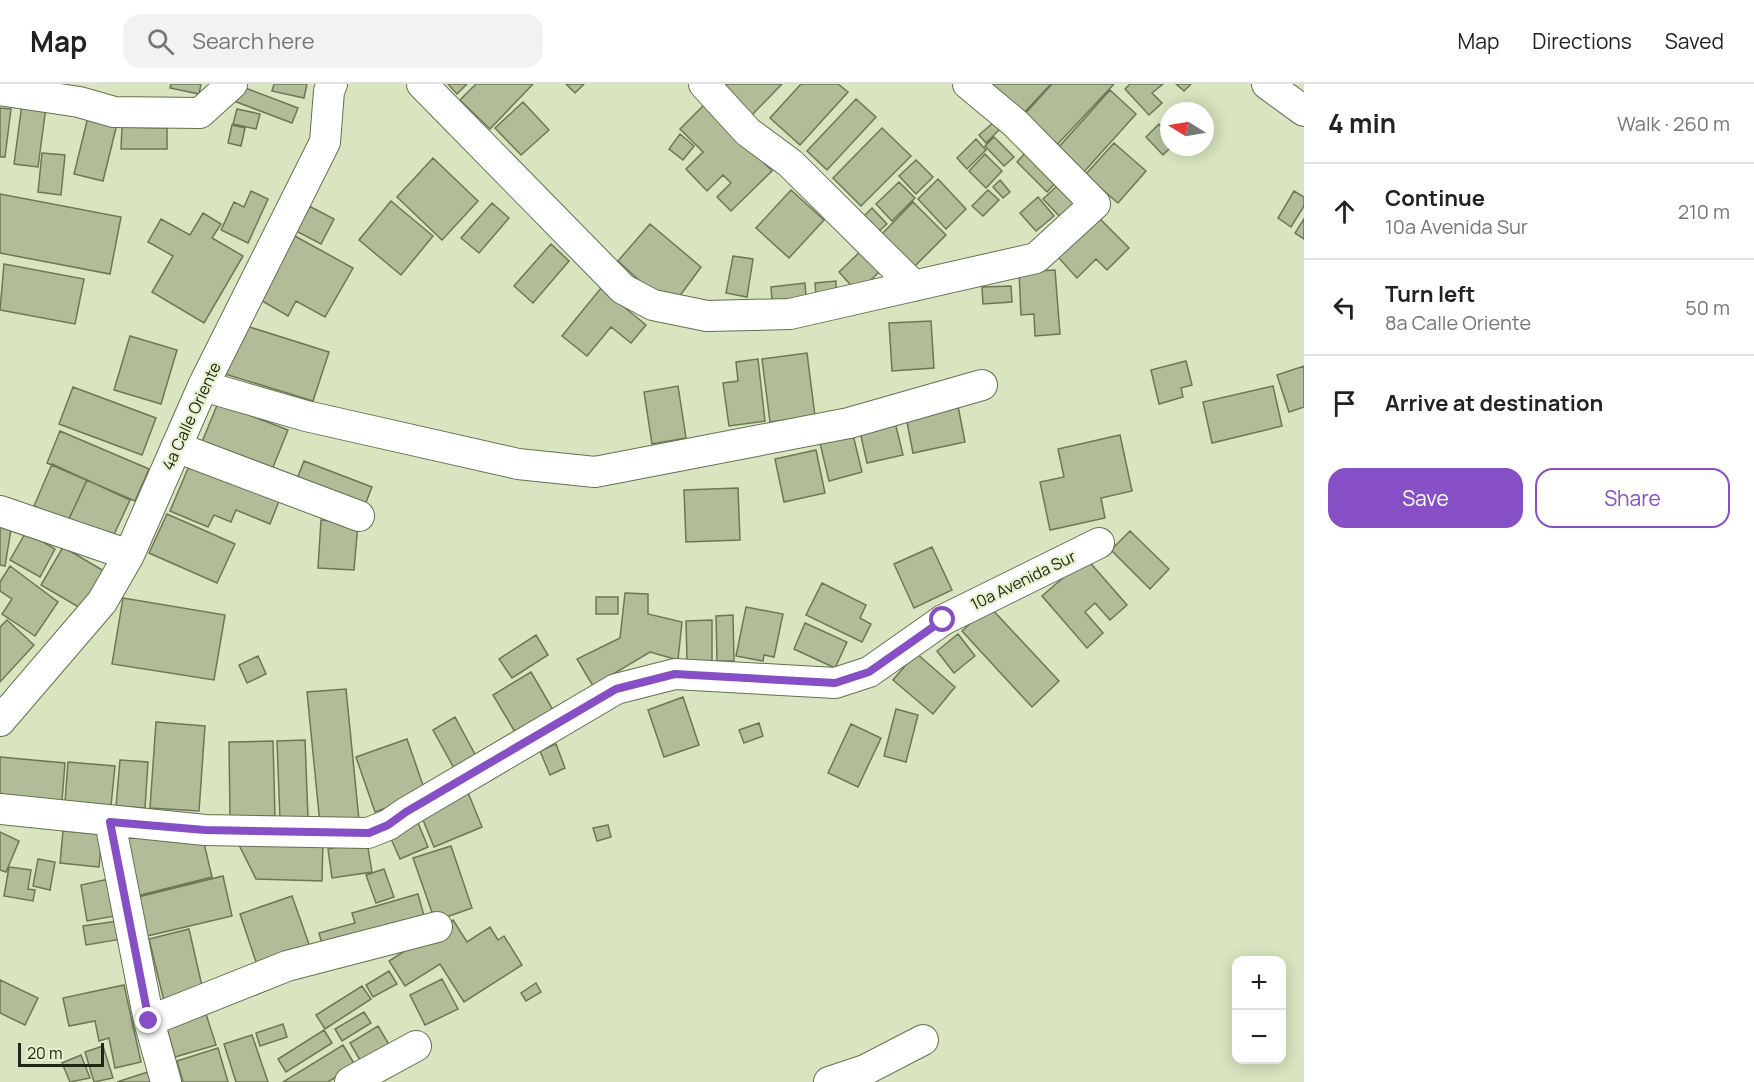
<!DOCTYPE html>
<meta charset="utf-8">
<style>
body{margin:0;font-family:Manrope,sans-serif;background:#f2f2f2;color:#222}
.controls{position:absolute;right:18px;bottom:18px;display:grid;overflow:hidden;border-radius:12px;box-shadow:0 3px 15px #0003}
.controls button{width:54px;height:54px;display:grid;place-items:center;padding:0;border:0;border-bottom:2px solid #e0e0e0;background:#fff;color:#222;font:30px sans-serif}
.compass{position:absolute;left:1160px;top:18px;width:54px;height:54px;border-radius:50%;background:#fff;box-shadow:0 3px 15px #0003;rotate:281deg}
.scale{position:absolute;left:18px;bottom:15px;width:86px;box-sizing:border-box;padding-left:6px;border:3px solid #212618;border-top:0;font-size:16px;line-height:21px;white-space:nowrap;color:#212618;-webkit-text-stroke:4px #e6f2cd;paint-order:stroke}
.stop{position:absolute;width:18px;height:18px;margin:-14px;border:4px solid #874fc6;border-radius:50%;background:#fff}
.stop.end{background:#874fc6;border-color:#fff;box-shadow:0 2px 6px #0008}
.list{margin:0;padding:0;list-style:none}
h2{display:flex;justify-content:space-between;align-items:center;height:78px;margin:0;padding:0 24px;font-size:26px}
h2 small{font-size:20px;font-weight:400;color:#767676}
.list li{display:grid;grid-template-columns:39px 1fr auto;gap:18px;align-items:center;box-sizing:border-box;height:96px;padding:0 24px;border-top:2px solid #e0e0e0}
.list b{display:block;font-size:22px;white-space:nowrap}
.list p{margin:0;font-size:20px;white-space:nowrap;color:#767676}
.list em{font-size:20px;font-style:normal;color:#767676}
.actions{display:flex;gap:12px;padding:18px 24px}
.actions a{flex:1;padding:14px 0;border:2px solid #874fc6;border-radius:18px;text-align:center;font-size:21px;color:#874fc6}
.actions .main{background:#874fc6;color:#fff}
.icon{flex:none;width:33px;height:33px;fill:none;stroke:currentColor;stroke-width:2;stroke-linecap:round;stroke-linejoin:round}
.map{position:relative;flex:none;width:1304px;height:998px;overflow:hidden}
header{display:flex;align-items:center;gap:36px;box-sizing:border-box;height:84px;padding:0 30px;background:#fff;border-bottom:2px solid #e0e0e0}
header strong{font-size:28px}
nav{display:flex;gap:33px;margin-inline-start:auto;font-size:21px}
.search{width:420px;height:54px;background:#f2f2f2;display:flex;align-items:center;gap:15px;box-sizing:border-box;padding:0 21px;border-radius:18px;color:#767676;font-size:22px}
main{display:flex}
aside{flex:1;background:#fff}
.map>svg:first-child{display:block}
.building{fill:#b1bd99;stroke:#6c7756;stroke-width:1.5}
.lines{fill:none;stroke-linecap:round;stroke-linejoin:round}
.street-casing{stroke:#65704f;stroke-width:32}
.street{stroke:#fff;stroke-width:30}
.route{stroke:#874fc6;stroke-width:8}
.labels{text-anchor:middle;stroke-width:4.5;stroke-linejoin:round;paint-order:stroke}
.street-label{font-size:16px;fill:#212618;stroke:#e6f2cd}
</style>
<header>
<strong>Map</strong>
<div class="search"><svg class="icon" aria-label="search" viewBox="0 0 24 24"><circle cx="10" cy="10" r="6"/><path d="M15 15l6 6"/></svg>Search here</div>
<nav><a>Map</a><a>Directions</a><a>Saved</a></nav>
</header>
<main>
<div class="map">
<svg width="1304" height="998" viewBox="0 0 1304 998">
<rect width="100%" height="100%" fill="#d8e5c0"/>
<path class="building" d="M171 0H201L199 10 170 4Z
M274 0H307L304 14 272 7Z
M448 0H467L457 10Z
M476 0H533L490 45 460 16Z
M566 0H584L575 9Z
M723 0H782L749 34Z
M801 0H838L848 8 800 61 770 34Z
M988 0H1051L1021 32Z
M1052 0H1114L1054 64 1022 33Z
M1130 0H1163L1152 9 1162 19 1149 31 1125 5Z
M1176 0H1191L1184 7Z
M240 2 298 24 292 39 234 17Z
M1110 6 1136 30 1083 89 1057 65Z
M856 15 876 33 827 86 807 67Z
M523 18 549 46 521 71 495 44Z
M706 19 772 87 731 127 717 113 731 99 723 91 707 107 686 85 703 68 680 45Z
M22 20 46 23 38 83 14 80Z
M0 24 11 25 5 73H0Z
M237 25 260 30 256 45 233 40Z
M88 33 117 40 103 97 74 90Z
M994 38 1000 45 986 59 979 51Z
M1159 40 1169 50 1171 63 1163 71 1146 53Z
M232 41 245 44 241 62 228 59Z
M122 43 167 44V65H121Z
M882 44 911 72 861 122 833 94Z
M680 50 694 62 683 76 669 65Z
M994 53 1014 73 1004 82 985 62Z
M976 55 986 66 967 85 957 74Z
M1114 59 1146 87 1118 119 1085 91Z
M1028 66 1058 96 1047 108 1017 78Z
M42 69 65 71 61 111 38 108Z
M985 70 1002 87 986 104 969 87Z
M433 74 478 117 442 156 397 113Z
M916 76 933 93 916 110 899 92Z
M938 95 966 125 946 145 918 115Z
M1000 96 1010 108 1003 114 993 103Z
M899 98 915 114 892 137 876 120Z
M1059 100 1080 121 1063 136 1043 115Z
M791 106 824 136 789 174 756 144Z
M988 106 999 116 983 132 972 122Z
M251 107 268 115 248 159 221 146 234 118 244 123Z
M1294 107 1304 113V122L1291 143 1278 134Z
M0 110 121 133 110 190 0 169Z
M1038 113 1054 132 1036 147 1020 129Z
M391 117 433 152 401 191 359 156Z
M913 118 946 151 912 185 880 152Z
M492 119 509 134 479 169 461 154Z
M309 122 334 135 321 160 296 147Z
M872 124 887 140 878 148 863 133Z
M203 129 221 140 212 154 243 172 204 239 152 208 173 172 148 158 161 135 190 151Z
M1098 133 1129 164 1107 186 1096 175 1077 194 1058 173Z
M1304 135V155L1295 149Z
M650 140 701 183 679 213 654 210 618 177Z
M293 151 353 184 325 233 296 217 288 232 257 214Z
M551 160 569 177 533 219 514 202Z
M863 165 882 185 858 209 839 188Z
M733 172 753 175 747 213 726 209Z
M4 180 84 195 75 240 0 226Z
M1055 186 1060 250 1035 252 1034 230 1021 231 1019 188Z
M836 197V210L816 212 815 199Z
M805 199 806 213 772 217 771 203Z
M1011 202 1012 218 983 220 982 203Z
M601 204 646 241 631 259 611 243 587 272 562 252Z
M931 237 934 284 892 287 889 239Z
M240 240 329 268 313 317 225 290Z
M130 252 177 266 161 320 114 306Z
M807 269 815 332 770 338 762 275Z
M758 275 765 337 729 342 723 299 738 297 736 278Z
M1186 277 1192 301 1181 304 1183 313 1159 320 1151 286Z
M1304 282V323L1289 328 1277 291Z
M678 302 686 354 652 360 644 308Z
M1273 302 1282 342 1212 359 1203 318Z
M73 303 156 334 142 371 59 340Z
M218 319 288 346 269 393 199 365Z
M958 322 965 358 913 369 906 333Z
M894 334 903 371 867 379 859 343Z
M60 347 149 385 135 417 47 379Z
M853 351 862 388 829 397 820 359Z
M1120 351 1132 407 1101 414 1105 434 1050 446 1040 398 1064 393 1058 365Z
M816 366 825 409 784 418 775 375Z
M192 375 281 412 270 440 236 426 231 438 214 431 208 443 170 427Z
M304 377 372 403 363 426 295 400Z
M52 380 87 396 68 437 34 422Z
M87 396 130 416 111 457 68 437Z
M738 404 740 456 686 458 684 406Z
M167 430 235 460 217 499 149 469Z
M321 436 358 439 354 486 318 484Z
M0 437 12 439 5 482 0 481Z
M1130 447 1169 485 1150 505 1111 466Z
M26 448 55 465 40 493 10 476Z
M63 463 104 487 82 525 41 501Z
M932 463 952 506 914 524 894 480Z
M1086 474 1127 521 1110 536 1095 519 1085 528 1103 549 1087 564 1042 512Z
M10 482 58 518 35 552 2 530 12 515 0 507V498Z
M822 499 866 521 860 534 871 540 862 558 806 531Z
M625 509 648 510V530L682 538 678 576 650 568 593 602 577 575 620 554Z
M596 513H618V530H596Z
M123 514 225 531 214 596 112 580Z
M989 522 1059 597 1032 623 962 547Z
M746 523 783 530 774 573 764 571 763 577 736 572Z
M733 531 734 577H717L716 532Z
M7 536 34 561 0 598V543Z
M712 536V578H687L686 537Z
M805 539 847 558 835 584 794 565Z
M958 550 975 572 954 589 937 567Z
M536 551 548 571 512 594 499 575Z
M916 569 955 603 933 630 893 596Z
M258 572 266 590 247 599 239 581Z
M531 588 553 626 515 648 493 611Z
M346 605 359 736 320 740 307 608Z
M683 613 699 661 664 673 648 626Z
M896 625 918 631 906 678 884 672Z
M455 633 477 674 455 686 433 646Z
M156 638 205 642 199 727 150 724Z
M759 639 763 652 744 659 739 646Z
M851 640 881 654 858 703 828 689Z
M407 655 426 710 375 728 356 673Z
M305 656 308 734 280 736 277 657Z
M273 657 275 732 230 733 229 658Z
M556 660 565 684 550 691 540 667Z
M0 673 65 679 62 717 0 711Z
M120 676 148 678 145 724 116 722Z
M68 678 115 682 111 722 65 718Z
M465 701 482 743 434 763 419 726Z
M416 734 428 763 400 775 387 746Z
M608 741 611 753 597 757 593 744Z
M63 747 102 750 99 783 60 779Z
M0 748 19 757 6 788 0 786Z
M122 754 203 755 212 793 137 812Z
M237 757H323L322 797 256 795Z
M367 758 372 788 332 794 328 765Z
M451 762 472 824 435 837 413 774Z
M38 775 55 778 50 806 33 802Z
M9 783 31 786 28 805 35 806 33 817 4 812Z
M384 785 394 813 376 819 366 791Z
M223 792 232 832 147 852 138 813Z
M109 795 115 832 87 837 81 801Z
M418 810 426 839 324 868 319 849 355 839 352 829Z
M292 812 310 863 257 881 240 830Z
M453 836 467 858 490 843 498 856 504 852 522 881 464 918 440 880 405 902 389 877Z
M118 837 122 855 86 861 83 842Z
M189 845 204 911 165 921 149 855Z
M389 887 397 900 373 913 366 901Z
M442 895 458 925 425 941 410 911Z
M0 896 38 914 25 941 0 929Z
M536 899 541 908 526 917 521 909Z
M124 901 141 978 115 984 109 954 99 957 95 937 69 942 63 914Z
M362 902 371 915 325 945 316 931Z
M205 927 216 961 175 973 165 938Z
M364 928 371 939 342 957 335 945Z
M283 940 287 953 260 962 256 949Z
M378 942 391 964 363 981 350 959Z
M324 946 332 959 286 988 278 975Z
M252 951 268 998H236L224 960Z
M343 961 355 981 328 998H283Z
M103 962 113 994 94 998 85 968Z
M218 964 228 998H183L177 977Z
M81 971 90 994 70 998 62 979Z
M151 987 154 998H117Z"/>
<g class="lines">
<defs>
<path id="street" d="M422 0 623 205 653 221 707 232 790 230 1036 174 1095 120 1015 39 968 0
M704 0 748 48 790 79 914 202
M1267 0 1304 27
M0 6 79 18 114 28 200 29 232 0
M203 302 306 332 518 380 595 388 849 339 982 301
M176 363 359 432
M0 427 129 471
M0 637 102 518 129 471 203 302 325 58 329 7 332 0
M0 725 205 746 368 749 388 741 407 728 616 605 675 590 835 599 869 588 943 536 1099 459
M110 738 149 937 166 998
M149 937 287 882 437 843
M350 998 416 962
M829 998 865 986 923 956"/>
</defs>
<use href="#street" class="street-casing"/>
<use href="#street" class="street"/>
</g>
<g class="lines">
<path class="route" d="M149 937 110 738 205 746 369 749 388 741 406 728 616 605 675 590 835 599 869 588 943 536"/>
</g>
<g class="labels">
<g class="street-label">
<text transform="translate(191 332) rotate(-65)" y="6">4a Calle Oriente</text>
<text transform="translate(1023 496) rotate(-26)" y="6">10a Avenida Sur</text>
</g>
</g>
</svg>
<div class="controls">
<button>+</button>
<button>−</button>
</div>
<svg class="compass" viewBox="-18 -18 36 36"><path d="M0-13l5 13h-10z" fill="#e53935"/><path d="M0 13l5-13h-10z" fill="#767676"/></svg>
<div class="scale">20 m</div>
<div class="stop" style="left:943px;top:536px"></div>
<div class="stop end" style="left:149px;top:937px"></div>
</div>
<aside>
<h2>4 min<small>Walk · 260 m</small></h2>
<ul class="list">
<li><svg class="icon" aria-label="ahead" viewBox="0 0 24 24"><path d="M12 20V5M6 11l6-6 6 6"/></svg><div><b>Continue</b><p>10a Avenida Sur</p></div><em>210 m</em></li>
<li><svg class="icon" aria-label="left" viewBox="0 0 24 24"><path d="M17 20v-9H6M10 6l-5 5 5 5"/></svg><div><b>Turn left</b><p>8a Calle Oriente</p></div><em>50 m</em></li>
<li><svg class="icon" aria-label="arrive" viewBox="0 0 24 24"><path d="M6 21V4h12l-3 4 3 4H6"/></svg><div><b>Arrive at destination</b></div></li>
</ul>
<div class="actions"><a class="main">Save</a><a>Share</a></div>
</aside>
</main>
